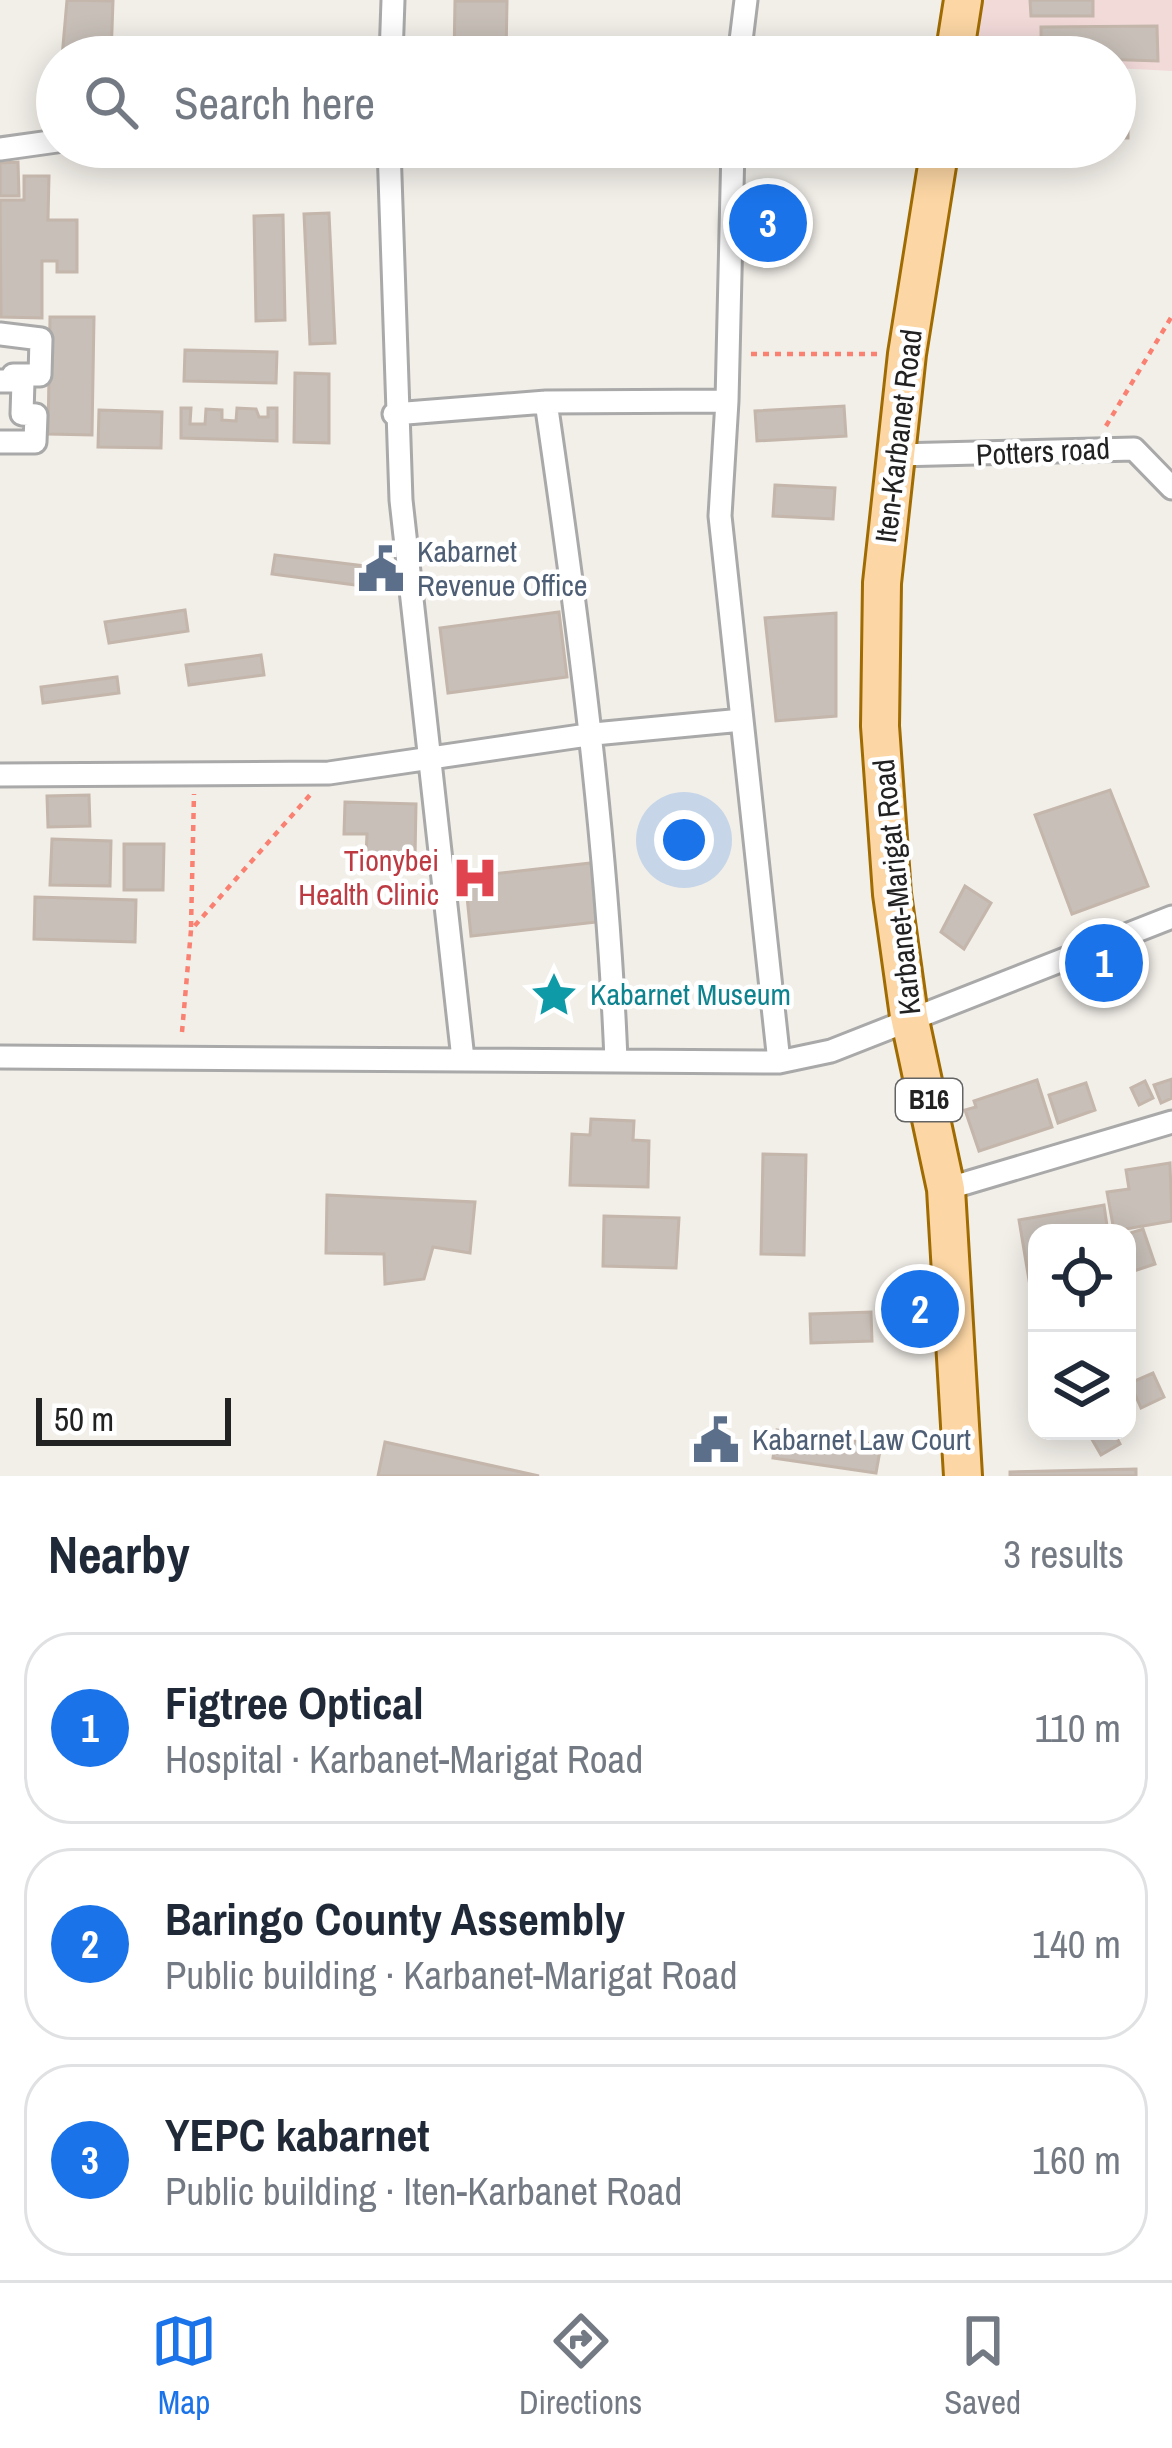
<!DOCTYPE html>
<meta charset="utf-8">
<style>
body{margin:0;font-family:"Archivo Narrow",sans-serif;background:#f2f2f3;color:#1f2937}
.controls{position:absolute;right:36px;bottom:36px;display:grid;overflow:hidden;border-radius:24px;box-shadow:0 6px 30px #0003}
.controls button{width:108px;height:108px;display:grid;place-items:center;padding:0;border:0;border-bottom:3px solid #e0e1e3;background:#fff;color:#1f2937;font:60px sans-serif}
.scale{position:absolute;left:36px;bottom:30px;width:195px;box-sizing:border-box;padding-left:12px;border:6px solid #222;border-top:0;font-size:33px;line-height:42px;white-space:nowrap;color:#222;-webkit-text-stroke:9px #fff;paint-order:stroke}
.you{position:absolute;left:684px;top:840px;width:42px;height:42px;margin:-30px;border:9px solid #fff;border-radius:50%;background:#1a73e8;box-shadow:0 0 0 18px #1a73e833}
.badge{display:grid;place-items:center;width:78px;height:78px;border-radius:50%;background:#1a73e8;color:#fff;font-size:39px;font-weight:700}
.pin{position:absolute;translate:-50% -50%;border:6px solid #fff;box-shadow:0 3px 12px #0006}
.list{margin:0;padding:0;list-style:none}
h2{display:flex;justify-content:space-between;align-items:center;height:156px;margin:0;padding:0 48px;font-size:51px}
h2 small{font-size:39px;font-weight:400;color:#747a83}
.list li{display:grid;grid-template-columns:78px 1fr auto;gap:36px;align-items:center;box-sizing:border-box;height:192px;margin:0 24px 24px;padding:0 24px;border:3px solid #e0e1e3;border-radius:48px}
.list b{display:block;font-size:45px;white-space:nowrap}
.list p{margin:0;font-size:39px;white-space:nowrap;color:#747a83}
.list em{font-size:39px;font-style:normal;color:#747a83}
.icon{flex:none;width:66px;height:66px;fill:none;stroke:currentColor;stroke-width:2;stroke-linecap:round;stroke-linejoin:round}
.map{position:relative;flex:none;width:1172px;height:1476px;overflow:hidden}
.search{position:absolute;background:#fff;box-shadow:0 6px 30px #0003;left:36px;right:36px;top:36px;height:132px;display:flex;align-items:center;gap:30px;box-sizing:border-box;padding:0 42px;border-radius:66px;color:#747a83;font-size:45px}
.sheet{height:804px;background:#fff}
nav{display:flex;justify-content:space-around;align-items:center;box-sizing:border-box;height:168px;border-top:3px solid #e0e1e3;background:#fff;font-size:33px;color:#747a83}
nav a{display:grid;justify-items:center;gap:6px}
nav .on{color:#1a73e8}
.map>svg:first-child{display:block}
.commercial{fill:#f2dad9}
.building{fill:#c7bfb8;stroke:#c4b6ab;stroke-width:3}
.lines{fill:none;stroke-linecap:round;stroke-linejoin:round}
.minor-casing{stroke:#a9a9a9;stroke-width:27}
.primary-casing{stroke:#a06b00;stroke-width:42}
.path{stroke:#fa8072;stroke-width:4.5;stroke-dasharray:6 6;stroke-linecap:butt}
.minor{stroke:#fff;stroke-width:21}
.primary{stroke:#fcd6a4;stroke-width:36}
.labels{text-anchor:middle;stroke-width:9;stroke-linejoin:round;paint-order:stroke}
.shield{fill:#fff;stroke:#646464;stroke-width:3}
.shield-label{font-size:27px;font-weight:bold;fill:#222}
.street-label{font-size:30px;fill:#222;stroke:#fff}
.service-label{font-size:30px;fill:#4e5e75;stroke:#fff;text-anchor:start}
.health-label{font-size:30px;fill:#be3a42;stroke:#fff;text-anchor:end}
.culture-label{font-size:30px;fill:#0d838f;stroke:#fff;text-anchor:start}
</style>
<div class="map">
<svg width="1172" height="1476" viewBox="0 0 1172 1476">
<rect width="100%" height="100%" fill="#f2efe9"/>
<path class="commercial" d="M973 0H1172V71L1115 68V57H964Z"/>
<path class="building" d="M67 0 113 1 111 57H62Z
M1030 0H1093V16H1031Z
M455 1H507L506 57H454Z
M1157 26 1158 61 1041 57V27Z
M1115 89H1128V138H1115Z
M18 162 19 196H0V163Z
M24 176H49L48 220H77V272H57V261H42V318L1 317 0 200H24Z
M329 213 335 343 310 344 304 214Z
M283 215 285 320 256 321 254 216Z
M50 317H94L92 435 48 434Z
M185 350 277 352 276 383 184 381Z
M295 373 329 374V443L294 442Z
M844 406 846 436 757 441 755 411Z
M181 408H191L190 424H205L206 409 222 410V420L236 421 237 408 256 409 259 417H268V408H277V441L181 438Z
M99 410 162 412 161 448 98 447Z
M775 485 835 488 833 519 773 516Z
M275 555 366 566 363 586 272 574Z
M185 610 188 631 109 643 105 622Z
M559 612 567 677 448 693 440 628Z
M836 613V716L776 721 765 618Z
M261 655 264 675 189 685 186 665Z
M117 677 119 693 43 703 41 687Z
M1110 790 1148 886 1072 914 1035 815Z
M89 795 90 826 48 827 47 796Z
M345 802 416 804 415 858 366 856 367 834H344Z
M52 839 111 841 110 886 50 885Z
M124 844H164L163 890H124Z
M591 863 597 922 471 936 465 877Z
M965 886 991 903 964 949 941 932Z
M35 897 136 900 135 942 34 939Z
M1172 1079V1098L1161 1103 1154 1085Z
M1037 1080 1052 1127 979 1151 965 1110 976 1107 974 1101Z
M1145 1081 1153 1098 1139 1105 1131 1088Z
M1086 1083 1095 1110 1058 1123 1049 1095Z
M591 1119 634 1121 633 1140 649 1141 648 1187 570 1185 572 1134 590 1135Z
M763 1154 806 1155 804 1255 761 1254Z
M1170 1163 1172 1221 1114 1231 1107 1192 1129 1189 1126 1170Z
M327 1195 475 1202 470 1253 433 1247 424 1279 385 1284 384 1254 326 1253Z
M1104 1205 1108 1233H1037V1297L1032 1298 1019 1220Z
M604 1216 679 1218 676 1268 603 1266Z
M1143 1229 1155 1264 1128 1273 1127 1234Z
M871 1312 872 1341 811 1343 810 1314Z
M1153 1373 1164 1397 1141 1408 1130 1383Z
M777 1430 881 1445 876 1473 773 1458Z
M1098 1431H1113L1120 1444 1101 1455 1090 1436Z
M385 1442 539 1476H378Z
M1136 1469V1476H1010V1472Z"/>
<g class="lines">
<defs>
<path id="minor" d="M391 57 393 0
M739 57 746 0
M389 147 401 500 463 1059
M0 149 57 141
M0 334 41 339 40 375H13
M0 381H23L22 414 36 415 35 442H0
M727 401 733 147
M546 402C578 621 607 838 616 1060
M394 414 546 402 727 401 720 516 779 1062
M896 455 1134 449 1172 488
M0 775 329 773 594 734 742 720
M0 1057 779 1062 831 1051 1172 917
M946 1189 1172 1122"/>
<path id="primary" d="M954 57 963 0
M940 147 907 354 882 583 880 726 892 894 909 1016 946 1189 963 1476"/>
</defs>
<use href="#minor" class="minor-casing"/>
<use href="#primary" class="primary-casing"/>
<path class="path" d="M751 354H877
M1106 426 1172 316
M191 927 194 794
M182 1032 191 930 310 795"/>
<use href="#minor" class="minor"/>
<use href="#primary" class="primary"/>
</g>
<defs>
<symbol id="civic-bare" viewBox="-9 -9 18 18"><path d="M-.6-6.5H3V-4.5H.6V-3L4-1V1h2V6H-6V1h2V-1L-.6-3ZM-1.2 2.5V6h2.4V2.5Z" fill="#5c6f8a" stroke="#fff" stroke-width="2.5" paint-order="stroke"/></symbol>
<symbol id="hospital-bare" viewBox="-9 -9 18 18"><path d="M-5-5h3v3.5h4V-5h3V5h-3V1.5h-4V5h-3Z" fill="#e0444e" stroke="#fff" stroke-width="2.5" paint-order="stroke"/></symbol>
<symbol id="sight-bare" viewBox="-9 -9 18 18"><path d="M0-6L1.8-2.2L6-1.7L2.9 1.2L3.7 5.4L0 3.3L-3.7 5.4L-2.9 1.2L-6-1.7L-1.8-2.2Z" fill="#0f9aa8" stroke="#fff" stroke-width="2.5" paint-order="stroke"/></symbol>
</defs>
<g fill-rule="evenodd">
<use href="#civic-bare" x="348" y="536" width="66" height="66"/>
<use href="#hospital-bare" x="442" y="845" width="66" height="66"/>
<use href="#sight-bare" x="521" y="962" width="66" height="66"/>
<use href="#civic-bare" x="683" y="1407" width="66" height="66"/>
</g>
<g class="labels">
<rect class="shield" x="896" y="1079" width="66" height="42" rx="9"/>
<g class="shield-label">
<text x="929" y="1109">B16</text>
</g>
<g class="street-label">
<text transform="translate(899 436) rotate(-83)" y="10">Iten-Karbanet Road</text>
<text transform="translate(1043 452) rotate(-3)" y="10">Potters road</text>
<text transform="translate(897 887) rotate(-96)" y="10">Karbanet-Marigat Road</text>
</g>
<g class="service-label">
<text x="417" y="562">Kabarnet<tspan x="417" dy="34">Revenue Office</tspan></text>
<text x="752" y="1450">Kabarnet Law Court</text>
</g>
<g class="health-label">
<text x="439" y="871">Tionybei<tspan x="439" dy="34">Health Clinic</tspan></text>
</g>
<g class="culture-label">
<text x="590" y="1005">Kabarnet Museum</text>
</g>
</g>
</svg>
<div class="controls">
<button><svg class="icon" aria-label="locate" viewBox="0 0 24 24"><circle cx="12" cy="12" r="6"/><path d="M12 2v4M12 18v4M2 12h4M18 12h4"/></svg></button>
<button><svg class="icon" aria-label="layers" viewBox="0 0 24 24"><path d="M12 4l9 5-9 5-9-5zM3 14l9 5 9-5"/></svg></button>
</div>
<div class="scale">50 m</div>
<div class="you"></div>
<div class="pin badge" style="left:1104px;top:963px">1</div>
<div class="pin badge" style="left:920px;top:1309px">2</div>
<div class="pin badge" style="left:768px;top:223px">3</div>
<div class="search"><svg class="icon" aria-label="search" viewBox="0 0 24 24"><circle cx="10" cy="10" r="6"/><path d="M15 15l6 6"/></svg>Search here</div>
</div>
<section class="sheet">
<h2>Nearby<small>3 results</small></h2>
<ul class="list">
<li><span class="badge">1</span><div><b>Figtree Optical</b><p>Hospital · Karbanet-Marigat Road</p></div><em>110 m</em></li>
<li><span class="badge">2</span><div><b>Baringo County Assembly</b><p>Public building · Karbanet-Marigat Road</p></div><em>140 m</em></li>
<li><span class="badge">3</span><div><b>YEPC kabarnet</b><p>Public building · Iten-Karbanet Road</p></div><em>160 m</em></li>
</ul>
</section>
<nav>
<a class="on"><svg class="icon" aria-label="map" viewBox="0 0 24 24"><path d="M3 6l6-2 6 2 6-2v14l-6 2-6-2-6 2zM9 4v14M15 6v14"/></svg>Map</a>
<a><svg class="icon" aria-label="directions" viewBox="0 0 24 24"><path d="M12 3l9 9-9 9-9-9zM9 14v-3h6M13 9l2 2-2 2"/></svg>Directions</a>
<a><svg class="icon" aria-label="saved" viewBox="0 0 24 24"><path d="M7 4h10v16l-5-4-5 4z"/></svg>Saved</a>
</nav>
